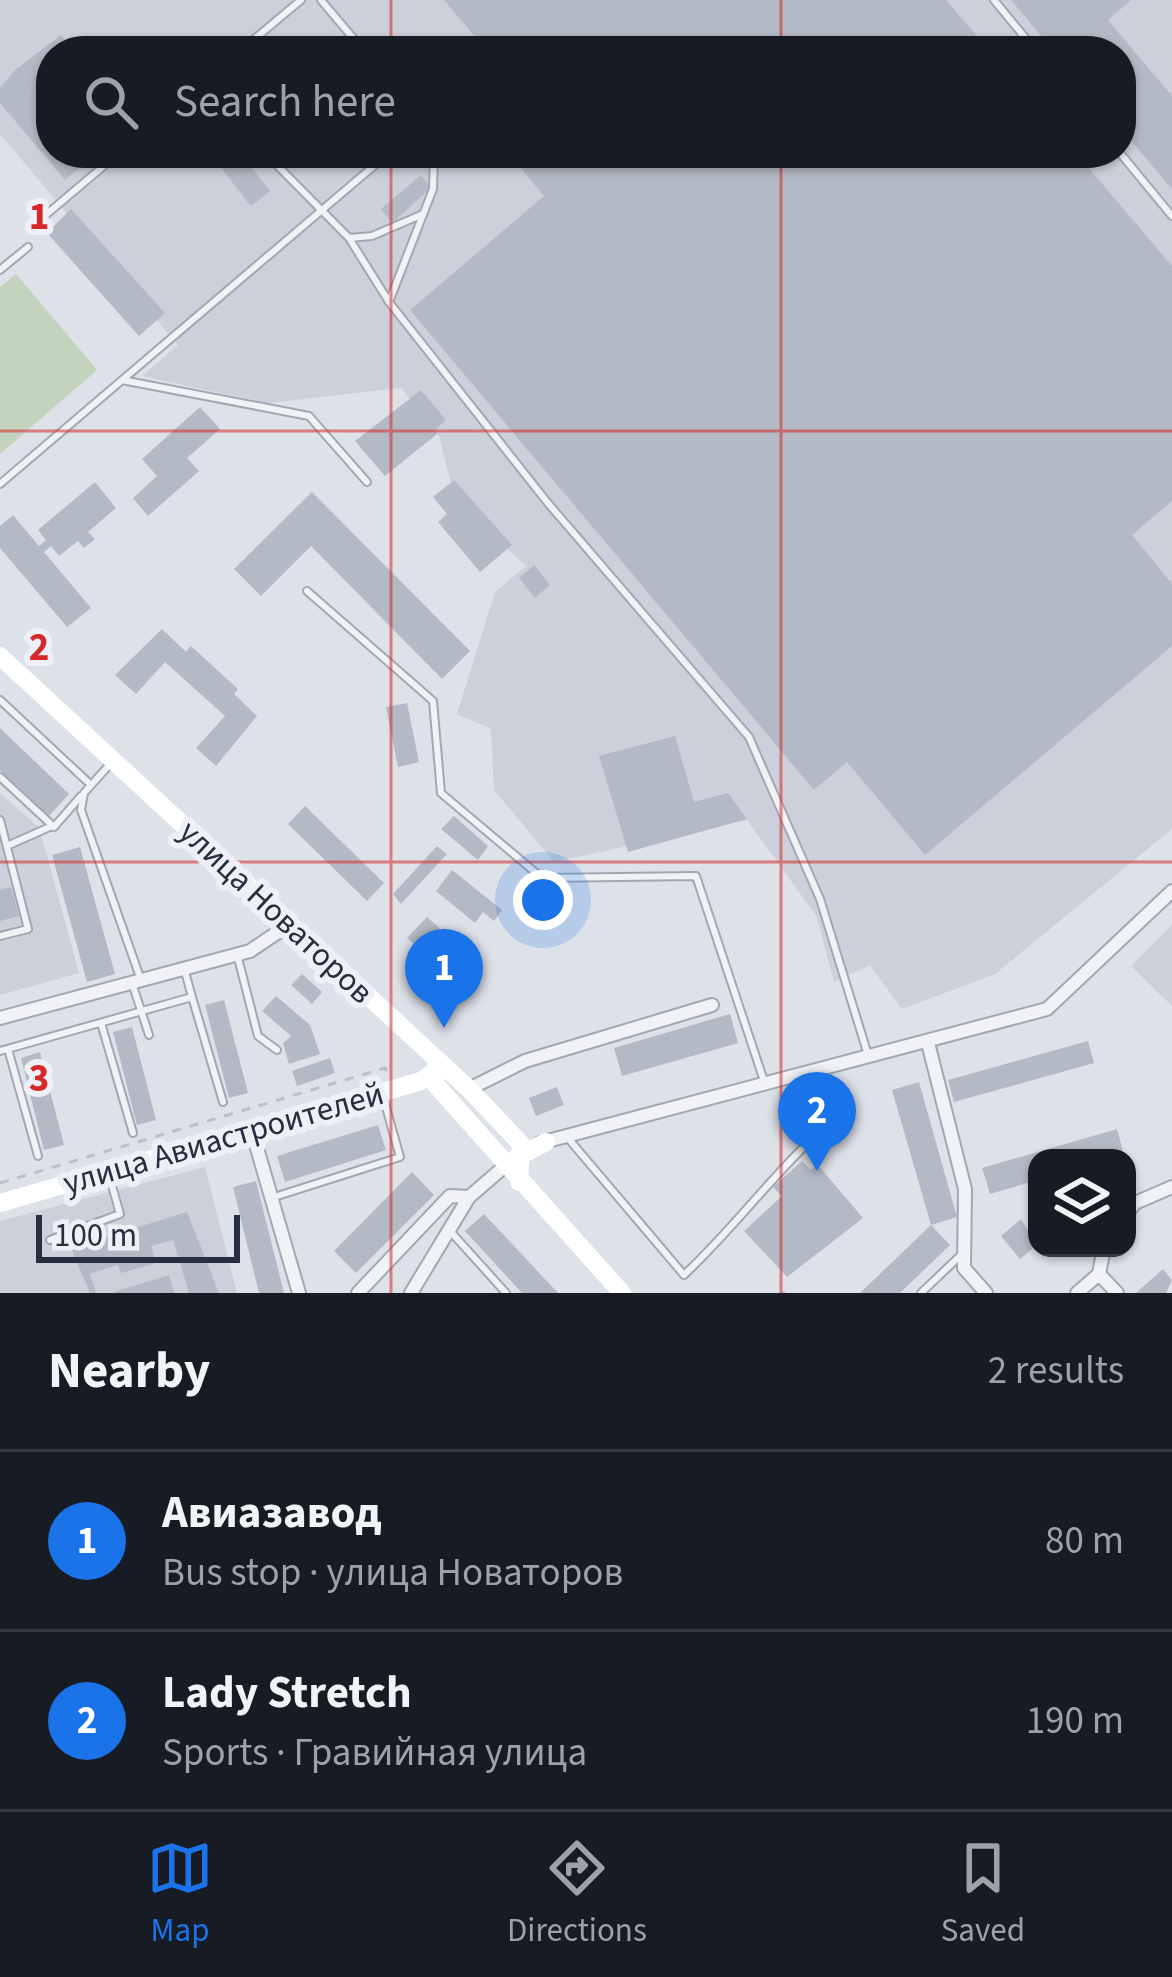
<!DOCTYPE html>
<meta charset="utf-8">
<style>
body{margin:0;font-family:"Source Sans 3",sans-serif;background:#20242c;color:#f1f3f6}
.controls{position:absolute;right:36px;bottom:36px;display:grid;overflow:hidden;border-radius:24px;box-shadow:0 3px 9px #0004}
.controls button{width:108px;height:108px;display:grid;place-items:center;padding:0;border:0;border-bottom:3px solid #363941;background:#171b24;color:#f1f3f6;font:60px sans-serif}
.scale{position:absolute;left:36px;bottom:30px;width:204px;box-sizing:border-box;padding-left:12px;border:6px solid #262e40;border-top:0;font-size:33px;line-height:42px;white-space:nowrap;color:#262e40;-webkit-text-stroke:9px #edf0f6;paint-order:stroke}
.you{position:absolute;left:543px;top:900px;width:42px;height:42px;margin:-30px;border:9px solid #fff;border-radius:50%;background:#1a73e8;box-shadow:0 0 0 18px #1a73e833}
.badge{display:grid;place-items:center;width:78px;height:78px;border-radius:50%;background:#1a73e8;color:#fff;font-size:39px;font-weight:700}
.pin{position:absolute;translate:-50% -99px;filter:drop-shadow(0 3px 6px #0008)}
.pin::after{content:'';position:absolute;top:63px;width:42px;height:36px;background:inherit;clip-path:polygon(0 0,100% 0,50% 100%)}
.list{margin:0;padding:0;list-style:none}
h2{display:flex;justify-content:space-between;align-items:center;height:156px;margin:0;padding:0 48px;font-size:51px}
h2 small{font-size:39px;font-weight:400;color:#9ea1a6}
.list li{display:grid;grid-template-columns:78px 1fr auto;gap:36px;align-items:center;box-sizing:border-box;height:180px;padding:0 48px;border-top:3px solid #363941}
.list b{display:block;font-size:45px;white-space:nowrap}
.list p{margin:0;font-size:39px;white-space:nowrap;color:#9ea1a6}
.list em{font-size:39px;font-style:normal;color:#9ea1a6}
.icon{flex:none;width:66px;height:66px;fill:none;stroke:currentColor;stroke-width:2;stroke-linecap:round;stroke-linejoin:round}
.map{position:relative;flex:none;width:1172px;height:1293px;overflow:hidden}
.search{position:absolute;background:#171b24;box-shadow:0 3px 9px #0004;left:36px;right:36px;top:36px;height:132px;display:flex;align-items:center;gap:30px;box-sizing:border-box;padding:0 42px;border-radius:48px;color:#9ea1a6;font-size:45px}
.sheet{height:516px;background:#171b24}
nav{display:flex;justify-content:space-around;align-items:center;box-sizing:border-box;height:168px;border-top:3px solid #363941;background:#171b24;font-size:33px;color:#9ea1a6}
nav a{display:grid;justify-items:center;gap:6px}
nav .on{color:#1a73e8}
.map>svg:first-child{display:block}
.built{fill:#cbd0da;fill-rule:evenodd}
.green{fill:#c2d3be}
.building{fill:#b4bac5}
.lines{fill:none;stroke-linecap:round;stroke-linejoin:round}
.lane-casing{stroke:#a2a8b2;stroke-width:10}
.street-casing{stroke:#a2a8b2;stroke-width:16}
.path{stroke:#bbbfc7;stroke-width:3;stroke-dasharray:9 9;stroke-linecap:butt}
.lane{stroke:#f0f2f6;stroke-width:6}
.street{stroke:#f0f2f6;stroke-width:12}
.secondary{stroke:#fff;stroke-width:18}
.grid{fill:none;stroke:#d62828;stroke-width:3;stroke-opacity:0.55}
.labels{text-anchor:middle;stroke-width:12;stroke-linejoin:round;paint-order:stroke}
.street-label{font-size:33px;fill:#262e40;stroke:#edf0f6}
.grid-label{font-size:39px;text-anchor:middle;font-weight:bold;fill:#d62828;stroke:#edf0f6;stroke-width:12;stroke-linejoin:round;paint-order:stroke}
</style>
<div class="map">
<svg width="1172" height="1293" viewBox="0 0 1172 1293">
<rect width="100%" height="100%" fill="#dde1e8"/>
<path class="built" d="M0 0H1172V829L995 974 902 1009 870 965 834 982 817 917 747 820 554 862 494 790 491 729 457 714 495 592 526 566 455 500 439 436 401 388 268 403 142 376 178 345 0 134ZM51 51H1121V153H51Z
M0 793 39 827 79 973 0 995Z
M1172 925V1006L1131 966Z
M205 1167 237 1293H0V1221Z"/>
<path class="green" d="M16 274 97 370 0 454V287Z"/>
<path class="building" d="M444 0H946L990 51H487Z
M1011 0H1131L1108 20 1172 96V189L1121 129V51H1054Z
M61 35 74 51H51V88L44 94 51 93V153H97L65 180 0 103V88L15 70Z
M209 153H240L270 191 251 206Z
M508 153H1076L1172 266V501L1132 535 1172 584V646L925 855 847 762 814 790 410 310 544 196Z
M421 175 431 188 392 223 381 209Z
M71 209 165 313 139 336 47 233Z
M421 390 446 420 435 430 437 434 385 476 355 441Z
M200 407 220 429 187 458 199 471 148 516 133 498 157 476 142 459Z
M454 480 512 545 480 572 438 522 447 514 433 497Z
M95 482 116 508 88 532 95 539 84 548 78 541 59 556 51 546 44 552 91 608 67 627 0 548V526L13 515 39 546 46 540 38 530Z
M312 492 470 651 442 679 311 546 261 596 234 569Z
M534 565 550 585 535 598 519 578Z
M162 629 186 652 191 646 238 689 234 694 257 716 216 766 196 748 225 716 165 662 136 694 115 675Z
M407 703 419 762 398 767 386 707Z
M0 728 69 794 49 816 0 770Z
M675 736 694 802 728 793 747 819 628 852 599 756Z
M305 806 384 883 367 901 288 824Z
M454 816 488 846 478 860 441 829Z
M437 846 447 854 401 904 393 894Z
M80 847 115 974 87 982 52 855Z
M452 870 502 910 494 921 483 912 475 923 436 891Z
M11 887 19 916 0 921V890Z
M427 917 462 948 443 970 407 938Z
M302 974 322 992 312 1004 291 985Z
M276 996 310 1025 320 1054 289 1064 283 1043 291 1036 262 1011Z
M224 1000 248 1093 229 1098 205 1005Z
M730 1014 738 1043 622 1076 614 1048Z
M132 1027 156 1120 137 1125 113 1032Z
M1088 1041 1094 1063 954 1102 948 1080Z
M40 1052 64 1145 44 1150 21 1058Z
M330 1058 335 1073 297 1086 292 1071Z
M919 1082 957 1217 931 1225 892 1090Z
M557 1087 564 1105 536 1116 529 1098Z
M378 1125 386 1150 285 1182 277 1156Z
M1117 1129 1124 1155 1037 1158V1180L990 1194 982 1168Z
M802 1161 811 1170 817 1164 863 1218 787 1277 744 1231 782 1196 773 1187Z
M412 1172 434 1195 356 1273 334 1251Z
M256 1181 284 1293H259L233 1187Z
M187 1212 219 1293H189L173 1240 151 1246 156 1263 121 1273 118 1265 90 1274 96 1293H90L71 1248Z
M484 1214 558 1293H522L465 1231Z
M1021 1219 1037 1245 1020 1259 1001 1236Z
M931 1225 950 1245 900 1293H860Z
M1163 1269 1172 1280 1166 1293H1136Z
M169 1275 174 1293H114V1292Z"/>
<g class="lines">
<defs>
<path id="lane" d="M321 0 364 51
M994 0 1036 51
M240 51 301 0
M265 153 349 238 389 302 547 502 749 737 820 899 868 1055
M1120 153 1172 216
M41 219 119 153
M349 238 372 236 423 214
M0 270 28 247
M389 302 433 189 434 153
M122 380 309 416 367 482
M0 484 389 153
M307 591 433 701 441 793 542 878 696 876 764 1081
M0 700 90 784
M111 763 84 793 81 810 141 980
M0 777 54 827 81 796
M0 820 28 929 0 936
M9 845 52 826
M238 958 258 1036 277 1050
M133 986 149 1035
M192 997 223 1102
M101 1023 133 1133
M8 1049 38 1156
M0 1051 192 997 184 968
M567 1137 684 1275C733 1229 770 1178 819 1132
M271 1198 400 1157 382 1093
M451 1232 506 1293
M50 1240 120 1214 109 1175
M921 1293 962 1254"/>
<path id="street" d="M0 1018 250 951 290 924
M928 1043 965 1189 964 1268 986 1293
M469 1089 525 1061 712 1005
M252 1131 299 1293
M540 1143 1047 1009 1172 891
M1127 1213 1135 1203 1172 1187
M1099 1274 1117 1293
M358 1293 450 1196 469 1197
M411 1293 469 1197 505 1166
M1077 1293 1099 1274 1104 1248"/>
</defs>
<use href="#lane" class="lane-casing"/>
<use href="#street" class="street-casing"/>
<path class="path" d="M0 1183 385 1068 387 1071
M781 1293H785"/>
<use href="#lane" class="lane"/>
<use href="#street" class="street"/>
<path class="secondary" d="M0 656 469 1089 521 1144 519 1182
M437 1064 435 1084 622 1293
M516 1158 546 1142
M0 1203 421 1081 443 1065"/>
</g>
<path class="grid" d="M391 0V51M781 0V51M391 153V1293M781 153V1293M0 431H1172M0 862H1172"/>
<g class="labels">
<g class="street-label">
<text transform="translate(277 911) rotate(43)" y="12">улица Новаторов</text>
<text transform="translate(223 1137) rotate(-16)" y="12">улица Авиастроителей</text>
</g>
</g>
<g class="grid-label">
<text x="39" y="229">1</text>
<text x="39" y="660">2</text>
<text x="39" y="1091">3</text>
</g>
</svg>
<div class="controls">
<button><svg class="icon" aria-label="layers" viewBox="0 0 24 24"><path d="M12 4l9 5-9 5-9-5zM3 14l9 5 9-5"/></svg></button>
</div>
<div class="scale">100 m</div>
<div class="you"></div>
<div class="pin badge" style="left:444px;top:1028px">1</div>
<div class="pin badge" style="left:817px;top:1171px">2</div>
<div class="search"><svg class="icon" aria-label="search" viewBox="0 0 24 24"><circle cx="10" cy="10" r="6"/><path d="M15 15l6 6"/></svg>Search here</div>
</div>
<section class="sheet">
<h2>Nearby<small>2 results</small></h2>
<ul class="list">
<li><span class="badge">1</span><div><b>Авиазавод</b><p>Bus stop · улица Новаторов</p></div><em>80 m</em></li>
<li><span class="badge">2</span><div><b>Lady Stretch</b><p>Sports · Гравийная улица</p></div><em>190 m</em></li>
</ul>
</section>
<nav>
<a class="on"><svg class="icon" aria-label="map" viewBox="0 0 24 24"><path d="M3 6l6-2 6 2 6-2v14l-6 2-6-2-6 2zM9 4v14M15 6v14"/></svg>Map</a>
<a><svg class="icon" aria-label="directions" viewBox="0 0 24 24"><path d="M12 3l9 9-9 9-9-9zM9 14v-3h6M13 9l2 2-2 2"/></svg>Directions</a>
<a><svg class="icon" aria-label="saved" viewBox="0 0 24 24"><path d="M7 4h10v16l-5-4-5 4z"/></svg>Saved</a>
</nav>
